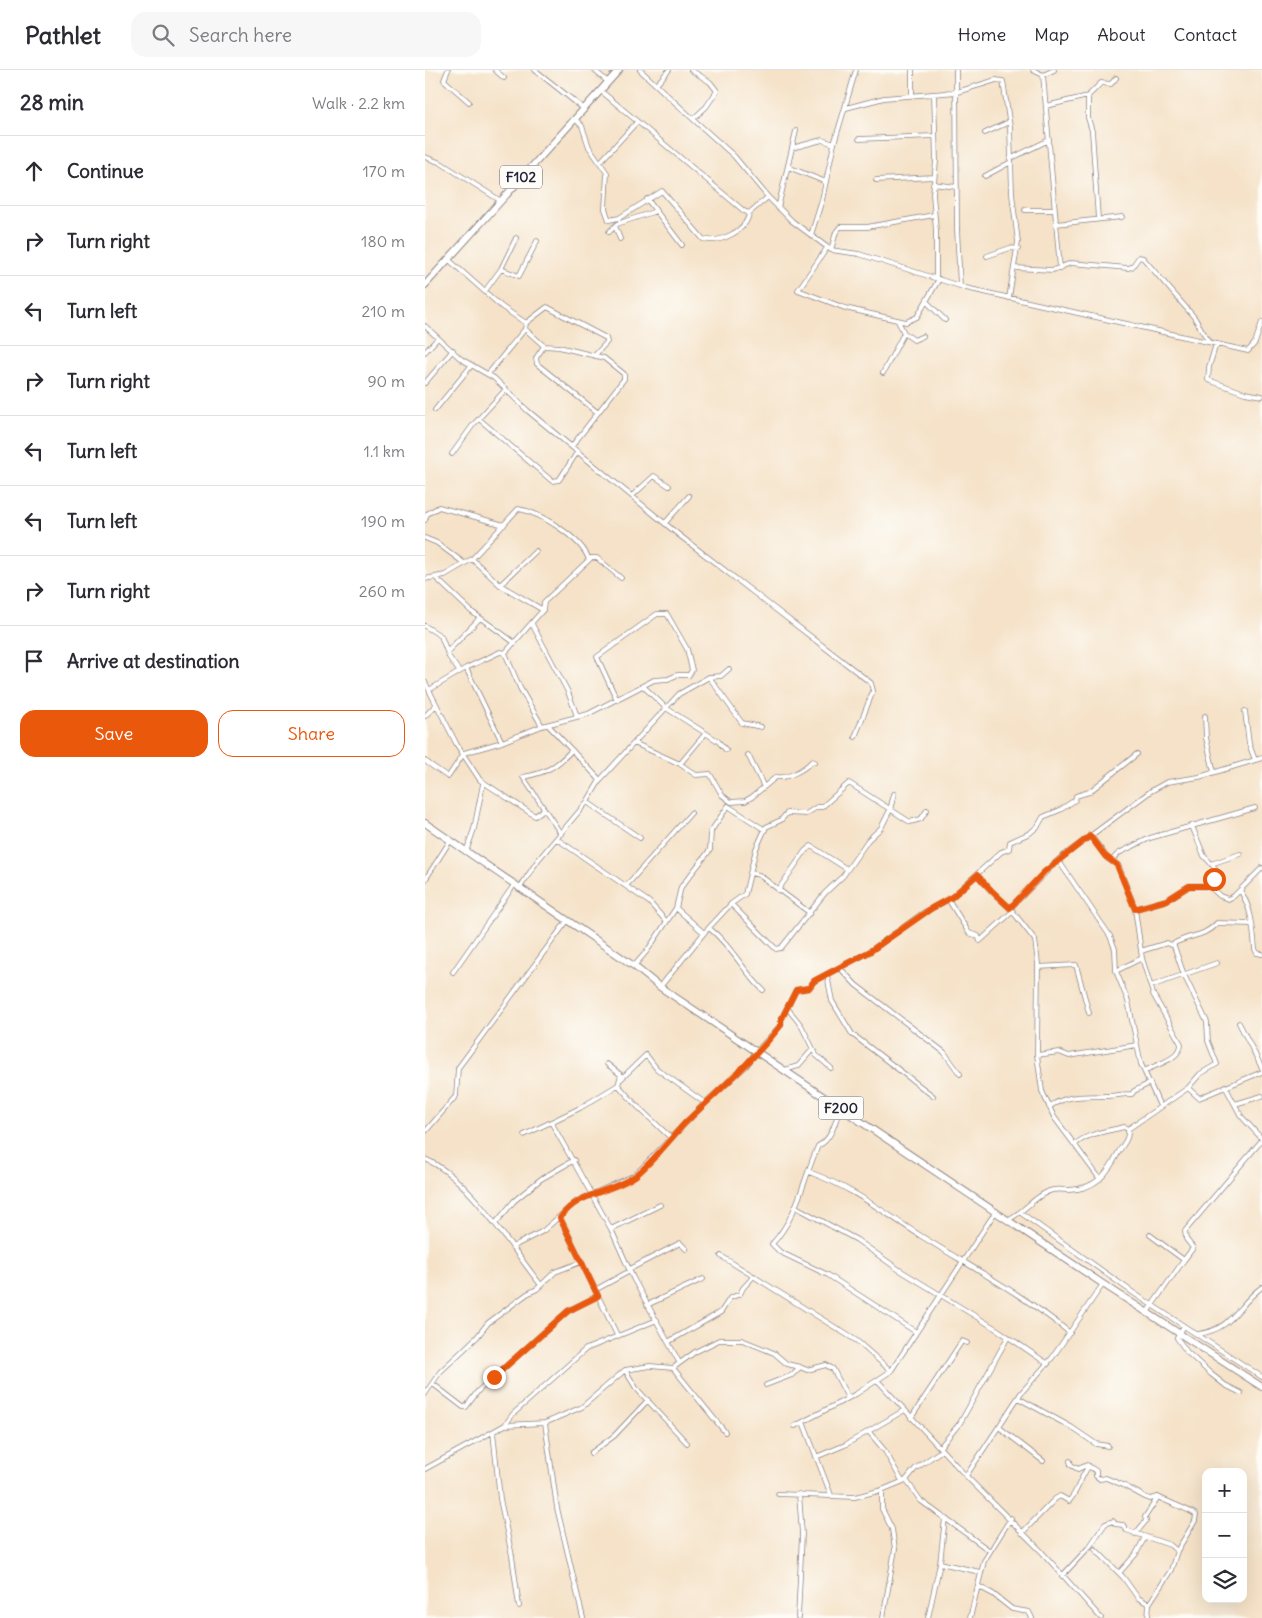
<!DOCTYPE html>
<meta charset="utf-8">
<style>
body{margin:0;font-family:Delius,sans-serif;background:#f7f7f7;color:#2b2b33}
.controls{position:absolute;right:15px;bottom:15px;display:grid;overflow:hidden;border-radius:10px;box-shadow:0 5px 20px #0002}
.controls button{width:45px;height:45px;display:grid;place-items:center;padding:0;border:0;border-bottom:1px solid #e1e1e2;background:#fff;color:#2b2b33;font:25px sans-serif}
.stop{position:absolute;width:15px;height:15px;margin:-11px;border:4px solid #ea580c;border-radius:50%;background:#fff}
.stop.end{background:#ea580c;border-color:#fff;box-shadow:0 1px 5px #0008}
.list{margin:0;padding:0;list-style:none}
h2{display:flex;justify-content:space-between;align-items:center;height:65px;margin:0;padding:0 20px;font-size:21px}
h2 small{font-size:16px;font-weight:400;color:#7c7c81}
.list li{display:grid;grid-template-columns:32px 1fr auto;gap:15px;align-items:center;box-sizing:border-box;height:70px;padding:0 20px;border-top:1px solid #e1e1e2}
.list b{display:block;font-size:19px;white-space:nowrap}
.list em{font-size:16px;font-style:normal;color:#7c7c81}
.actions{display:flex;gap:10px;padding:15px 20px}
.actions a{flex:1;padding:11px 0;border:1px solid #ea580c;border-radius:15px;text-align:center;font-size:18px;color:#ea580c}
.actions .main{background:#ea580c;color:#fff}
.icon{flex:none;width:28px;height:28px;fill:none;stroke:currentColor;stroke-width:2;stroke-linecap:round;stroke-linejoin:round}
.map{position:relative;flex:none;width:837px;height:1548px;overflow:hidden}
header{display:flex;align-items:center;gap:30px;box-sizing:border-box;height:70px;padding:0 25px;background:#fff;border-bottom:1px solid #e1e1e2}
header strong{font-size:24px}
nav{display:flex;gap:28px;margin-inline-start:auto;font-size:18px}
.search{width:350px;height:45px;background:#f7f7f7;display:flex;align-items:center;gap:12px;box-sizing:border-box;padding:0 18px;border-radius:15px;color:#7c7c81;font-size:19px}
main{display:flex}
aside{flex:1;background:#fff}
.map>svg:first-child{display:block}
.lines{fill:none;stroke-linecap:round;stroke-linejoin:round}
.minor-casing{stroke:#8c8282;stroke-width:5.5}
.primary-casing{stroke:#8c8282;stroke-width:8}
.minor{stroke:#fff;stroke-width:4}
.primary{stroke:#fff;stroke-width:6}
.route{stroke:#ea580c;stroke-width:6}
.labels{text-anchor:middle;stroke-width:5;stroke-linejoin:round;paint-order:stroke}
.shield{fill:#fdfcf7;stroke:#646373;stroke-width:1}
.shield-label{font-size:14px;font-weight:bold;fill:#22223b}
</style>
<header>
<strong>Pathlet</strong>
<div class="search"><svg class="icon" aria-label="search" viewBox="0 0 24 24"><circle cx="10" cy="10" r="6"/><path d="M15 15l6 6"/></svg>Search here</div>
<nav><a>Home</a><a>Map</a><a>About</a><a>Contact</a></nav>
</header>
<main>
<aside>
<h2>28 min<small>Walk · 2.2 km</small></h2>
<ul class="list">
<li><svg class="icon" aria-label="ahead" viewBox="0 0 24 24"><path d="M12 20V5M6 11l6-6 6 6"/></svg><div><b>Continue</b></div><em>170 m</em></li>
<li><svg class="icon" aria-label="right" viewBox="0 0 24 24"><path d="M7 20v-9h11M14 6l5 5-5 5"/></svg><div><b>Turn right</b></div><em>180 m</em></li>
<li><svg class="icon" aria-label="left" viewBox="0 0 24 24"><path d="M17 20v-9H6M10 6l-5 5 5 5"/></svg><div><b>Turn left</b></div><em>210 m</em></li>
<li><svg class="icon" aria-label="right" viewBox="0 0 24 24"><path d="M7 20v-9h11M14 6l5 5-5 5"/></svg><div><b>Turn right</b></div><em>90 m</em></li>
<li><svg class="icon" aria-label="left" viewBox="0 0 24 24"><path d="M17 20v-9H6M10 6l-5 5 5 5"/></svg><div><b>Turn left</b></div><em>1.1 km</em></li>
<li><svg class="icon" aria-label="left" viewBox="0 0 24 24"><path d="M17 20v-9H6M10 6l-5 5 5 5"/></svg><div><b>Turn left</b></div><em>190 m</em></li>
<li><svg class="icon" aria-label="right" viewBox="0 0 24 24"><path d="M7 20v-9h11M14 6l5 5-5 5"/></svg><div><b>Turn right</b></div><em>260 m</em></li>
<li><svg class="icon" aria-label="arrive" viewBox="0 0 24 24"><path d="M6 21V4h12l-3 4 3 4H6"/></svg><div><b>Arrive at destination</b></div></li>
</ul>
<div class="actions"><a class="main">Save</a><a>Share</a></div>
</aside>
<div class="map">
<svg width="837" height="1548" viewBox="0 0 837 1548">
<rect width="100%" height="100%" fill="#fdfcf7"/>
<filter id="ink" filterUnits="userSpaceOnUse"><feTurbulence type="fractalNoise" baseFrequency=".02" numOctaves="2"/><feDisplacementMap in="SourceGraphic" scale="10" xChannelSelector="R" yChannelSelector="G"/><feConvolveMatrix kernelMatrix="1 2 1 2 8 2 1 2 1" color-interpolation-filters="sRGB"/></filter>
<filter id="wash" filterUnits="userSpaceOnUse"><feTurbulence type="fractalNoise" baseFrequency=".0096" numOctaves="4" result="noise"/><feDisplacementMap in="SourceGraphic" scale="20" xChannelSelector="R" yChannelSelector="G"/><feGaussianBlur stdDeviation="1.12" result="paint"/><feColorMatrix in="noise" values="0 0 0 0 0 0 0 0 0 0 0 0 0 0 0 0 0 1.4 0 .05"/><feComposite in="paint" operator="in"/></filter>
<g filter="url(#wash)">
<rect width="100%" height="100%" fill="#f5e2c8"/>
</g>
<g filter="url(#ink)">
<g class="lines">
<defs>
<path id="minor" d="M23 0 19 10 44 32
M70 0 79 8
M110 0 159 39
M169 0 183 12
M215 0 268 49 281 37 292 21 285 12 266 0
M531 0 532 159 535 216
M608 0 618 5 629 0
M618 5 635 198
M231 15 244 0
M176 21 319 141 324 143 343 127
M509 24 511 91 508 124 511 161V208
M487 25V0
M663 26V48L667 61 673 149
M621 36 663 26 676 13 686 14 691 8
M421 38 459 28 532 22 571 10 578 11 585 57 587 124 593 172 584 228
M150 49 157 56 164 77 182 103 180 139 184 150 194 148 237 121 278 169C294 174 322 161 324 143
M268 49 309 86 343 127 367 151 406 180 434 184 541 218 823 281 830 273 837 252
M560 63 584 52
M434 69 509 66
M367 78 397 70 409 74
M0 87 16 93 76 131
M585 89 624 70
M175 92 212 52
M363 97 401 112
M560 106 586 92
M451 110 509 107
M508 114 532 117
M222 129 257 175
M353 138 371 61
M600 140H630
M631 154 697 147
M190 156 195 169
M184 162 192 154 231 141
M386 165 397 130 409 74 431 0
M402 178 373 220 420 238 481 252 492 247 514 209
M406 180 411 162 415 157H442L509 145
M562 186 585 178 593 179
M23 189 77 237 101 253 100 259 119 276 134 277 179 288 199 304V309L147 376
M590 198 628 200 646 193 703 198 707 197 714 187 718 188 769 247 784 272
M76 199 94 206 112 171
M60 221 76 199 91 168
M502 232 520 250
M101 253 122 237 181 268 182 272 170 285
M0 256 36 289 69 308 103 341 254 465 446 613 448 621 430 667
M479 263 489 270 498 266
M791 274 784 297 783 310 820 323 837 326
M119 276 111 288 112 294 172 342
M0 282 13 268
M458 303 479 263 473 251
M63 304 100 259
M0 313 28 280
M10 340 46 296
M54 349 127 411 134 410 153 381
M27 384 48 355 81 319
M208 425 229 406 244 416
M0 450 2 444 14 437 79 455
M240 453 264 426
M0 468 12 473 39 493
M47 489 75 515 118 540
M11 508 47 542 90 573
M0 509 20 505 47 489 93 439C114 442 157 468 164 490
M75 515 111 481
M107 554 143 622 152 646
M0 556 16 566 24 587 34 601
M23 581 55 548
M80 583 95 618 117 656
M41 598 77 672
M284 607 317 653 336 657
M0 612 32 675 55 710 110 746 118 740
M219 617 241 638 293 671 301 680
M4 620 41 598 75 582 80 583 118 540 119 532 166 488H172L196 508
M820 641 824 674 830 690
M0 646 11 635
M780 646 781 668 789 702
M123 655 175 710
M209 673 255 694 271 705 285 704 297 725 306 732 320 731 327 727 351 707C362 709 379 700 387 691L390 692
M323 685 339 717
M0 691 23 707 39 683 77 672 117 656 163 644 229 610 243 609 252 605H264L267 600 262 579 242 544H232L172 587 192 630
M255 694 280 664
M162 732 215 768
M303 736 340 760
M767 756 779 786 790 798 789 809 784 816
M136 764 98 707C121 703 131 697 147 680
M665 765 683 789 693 795 710 839 717 888 728 924 756 974C756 989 730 995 719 1001
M132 769 224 832 241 851
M41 782 49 759 58 714
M633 790 685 866 690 879 691 901 703 931 716 994 735 1036
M687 790 694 783 725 768 830 738
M786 794 815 784
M326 803 334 805 385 843
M552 805 568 823 585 838 610 870 613 894 612 985 617 1021 629 1047 675 1109
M0 810 25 771
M201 816 266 743
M94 819 113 790 162 732 175 710 241 638 254 624 284 607 296 606 304 599
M353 820 380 781 386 776 422 799
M815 820C827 839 828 858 830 879L832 883 837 884
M523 829 544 863 553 866 555 871 588 841
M306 834 351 879 356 878 400 823 418 806 443 770 456 758 465 740 469 724
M251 838 279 863
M585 838 633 790 726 721 742 712 774 707 837 688
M710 839 742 830 764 816H784L795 826 803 829 809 826 837 798
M284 858C306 875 318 901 338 920
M748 874C765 864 778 868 792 853L827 854
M209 896 222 881 251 838 256 817 285 780 286 761 303 736
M613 897 651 895 664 943
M415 898 431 915 519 982 535 1004
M691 901 717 888
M28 902 89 815
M402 905 407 931 427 964 508 1026
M726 916 792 893
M235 917 279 863 306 834 320 824 331 779 341 757 356 750 362 743 381 744 392 737H397L424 713 485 752 496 749 502 740
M363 939 376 955 391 985 406 998
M814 953 837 998
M612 985 634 982 644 986 712 975
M182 994 196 1005 193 1015 212 1036 246 1068
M360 1000 373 996 387 980
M196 1009 221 985 232 999 280 1033
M800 1016 816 1046 837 1069
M763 1018 774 1028 837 1002
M810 1034 837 1026
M415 1037C411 1050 407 1070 393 1076 378 1110 373 1146 347 1174L355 1182 403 1205 491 1262
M624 1037C643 1024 658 1027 680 1026 689 1026 698 1024 707 1024L709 1021 725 1013
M126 1052 155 1038 193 1015
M703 1059 763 1018 775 1004 792 994 783 971 782 952 759 905 749 876 742 873 716 881
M0 1062 31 1026 33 998 142 851
M99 1065 126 1052 186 1159 208 1208 254 1292
M650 1075C659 1064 684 1061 699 1057L703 1059
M0 1089C45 1108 85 1177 116 1215
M384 1102C428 1118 457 1141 496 1166 546 1197 599 1225 645 1263
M371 1137 432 1170 473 1199 573 1260 623 1294
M596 1143 710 1224 837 1307
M135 1148 192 1265
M584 1149C599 1142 607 1129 622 1122 630 1118 635 1120 644 1120 670 1119 682 1105 693 1083 698 1074 704 1070 703 1059
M70 1154 89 1131 116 1109 149 1090
M186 1159 235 1135
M87 1177 118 1161 152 1131 210 1105 280 1033 321 996 332 981 356 955V950L371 920 384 918 389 911 444 882 498 843 527 827 576 782 584 779 585 772 605 763 613 756 618 747 635 740 650 730 651 726 664 722 712 684
M296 1186 432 1271 466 1301
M759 1190 768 1178 761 1169 760 1161 837 1070
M205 1199 255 1173 261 1179
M170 1220 205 1201
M222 1235 278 1209
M723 1241 759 1190 725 1165
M759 1256 752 1268 762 1282 786 1304 800 1315 816 1323
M773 1264C809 1259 811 1236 837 1217
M243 1272 296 1242 305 1228 315 1224 318 1218 329 1206
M248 1298 300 1362
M200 1300 211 1318 262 1373
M453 1311 541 1406 616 1481 676 1548
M8 1314 38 1337H41L53 1321 143 1241 173 1226
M341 1315 367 1305 375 1297 382 1300 401 1295 408 1299 423 1328
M0 1324 15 1302 52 1267 63 1253 102 1224 112 1219 130 1202 156 1192
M593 1328 646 1357 671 1374 683 1376
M486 1348 537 1271 542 1273
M378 1352 406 1425
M120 1353 132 1438 158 1548
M80 1355 88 1344 161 1279 232 1250
M370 1356 431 1324 466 1301 571 1141
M575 1358 618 1391
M68 1362 75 1429 87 1486 94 1536
M444 1362 460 1381 477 1411
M515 1377 535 1353 583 1267
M166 1383 189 1366 223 1330
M391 1387 420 1375 478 1341
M645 1391 646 1395 653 1399 662 1395 671 1401V1406L675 1409 681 1408 698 1415 720 1427 725 1429 733 1427C742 1432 766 1440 771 1445L770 1451 752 1481 746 1500 724 1534 723 1548
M0 1399 80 1355 120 1353 157 1337 200 1300 225 1296 248 1298 270 1282 294 1270H317L349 1283 362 1294 375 1297
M541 1406 596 1323 627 1288 678 1214
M481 1410 496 1431 565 1481
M457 1420V1439L467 1459 470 1479 458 1548
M353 1424 430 1427 457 1420 481 1410 490 1399 517 1380
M597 1463 630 1429 635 1426 644 1431C653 1422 655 1407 664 1396
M710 1464 721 1451 720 1447 733 1427
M670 1479 698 1507 713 1528 724 1534
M515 1493 555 1502
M694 1503 711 1484 720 1467
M637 1506 665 1476 680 1454 688 1451 690 1454 698 1455 701 1460 745 1475 752 1481
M553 1516 568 1524 587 1539 604 1542 607 1548
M373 1548 377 1464 374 1424
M503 1548 515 1493 520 1448
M545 1548 559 1491 586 1448"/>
<path id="primary" d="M0 215 194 0
M0 753 209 896 235 917 678 1214 837 1317"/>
</defs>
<use href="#minor" class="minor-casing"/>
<use href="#primary" class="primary-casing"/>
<use href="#minor" class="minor"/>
<use href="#primary" class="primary"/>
</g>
</g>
<g class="lines" filter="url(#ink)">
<path class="route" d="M69 1307 143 1241 173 1226 135 1148C153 1122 185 1123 210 1106 226 1094 246 1068 260 1053 293 1021 328 991 356 955V950L371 920 384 918 389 911 444 882 507 838 527 827 552 805 568 822 585 838 619 802 665 766 680 786 692 795 710 839 742 830 764 816H784L789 809"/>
</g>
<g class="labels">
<g class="shield">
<rect x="75" y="95.5" width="42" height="23" rx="4"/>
<rect x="393.5" y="1026.5" width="45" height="23" rx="4"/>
</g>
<g class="shield-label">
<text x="96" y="112">F102</text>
<text x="416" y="1043">F200</text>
</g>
</g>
</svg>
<div class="controls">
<button>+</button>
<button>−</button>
<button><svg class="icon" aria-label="layers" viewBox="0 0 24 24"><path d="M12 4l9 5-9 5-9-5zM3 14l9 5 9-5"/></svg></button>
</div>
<div class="stop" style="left:789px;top:809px"></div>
<div class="stop end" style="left:69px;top:1307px"></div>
</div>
</main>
